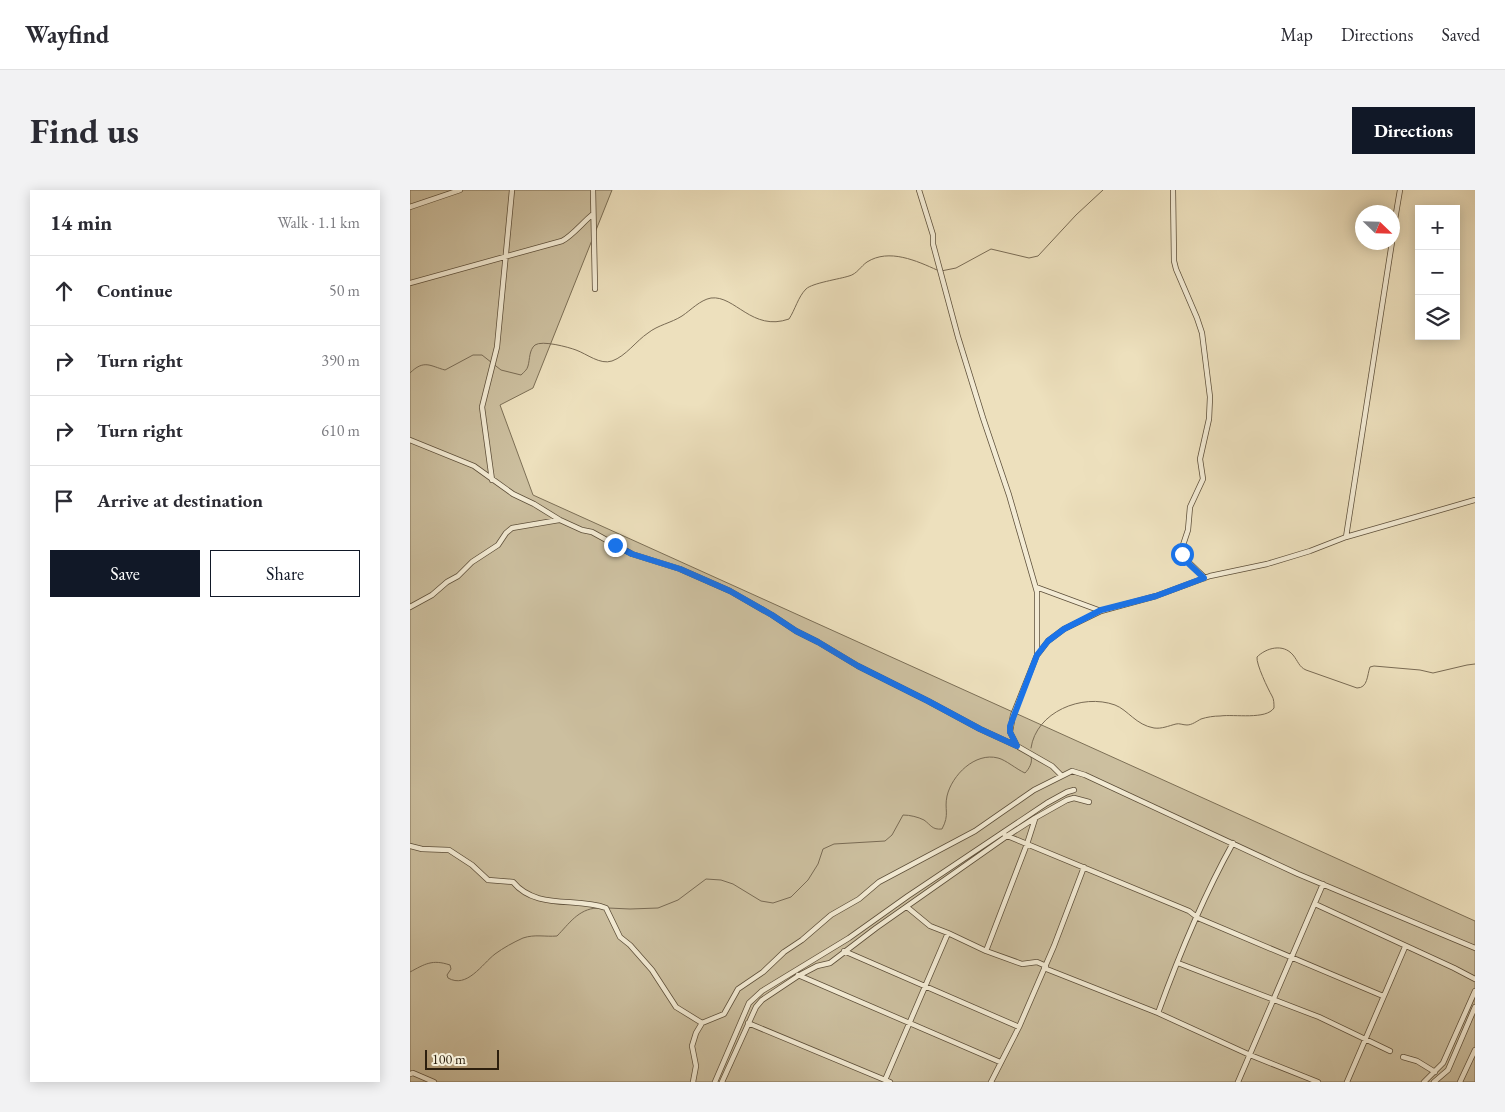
<!DOCTYPE html>
<meta charset="utf-8">
<style>
body{margin:0;font-family:"EB Garamond",serif;background:#f2f2f3;color:#2b2b33}
.controls{position:absolute;right:15px;top:15px;display:grid;overflow:hidden;border-radius:0px;box-shadow:0 2px 12px #0003}
.controls button{width:45px;height:45px;display:grid;place-items:center;padding:0;border:0;border-bottom:1px solid #e1e1e2;background:#fff;color:#2b2b33;font:25px sans-serif}
.compass{position:absolute;left:945px;top:15px;width:45px;height:45px;border-radius:50%;background:#fff;box-shadow:0 2px 12px #0003;rotate:113deg}
.scale{position:absolute;left:15px;bottom:12px;width:74px;box-sizing:border-box;padding-left:5px;border:2px solid #2d1f0e;border-top:0;font-size:14px;line-height:18px;white-space:nowrap;color:#2d1f0e;-webkit-text-stroke:4px #f3ebd4;paint-order:stroke}
.stop{position:absolute;width:15px;height:15px;margin:-11px;border:4px solid #1a73e8;border-radius:50%;background:#fff}
.stop.end{background:#1a73e8;border-color:#fff;box-shadow:0 1px 5px #0008}
.list{margin:0;padding:0;list-style:none}
h2{display:flex;justify-content:space-between;align-items:center;height:65px;margin:0;padding:0 20px;font-size:21px}
h2 small{font-size:16px;font-weight:400;color:#7c7c81}
.list li{display:grid;grid-template-columns:32px 1fr auto;gap:15px;align-items:center;box-sizing:border-box;height:70px;padding:0 20px;border-top:1px solid #e1e1e2}
.list b{display:block;font-size:19px;white-space:nowrap}
.list em{font-size:16px;font-style:normal;color:#7c7c81}
.actions{display:flex;gap:10px;padding:15px 20px}
.actions a{flex:1;padding:11px 0;border:1px solid #111827;border-radius:0px;text-align:center;font-size:18px;color:#111827}
.actions .main{background:#111827;color:#fff}
.icon{flex:none;width:28px;height:28px;fill:none;stroke:currentColor;stroke-width:2;stroke-linecap:round;stroke-linejoin:round}
.map{position:relative;flex:none;width:1065px;height:892px;overflow:hidden;border-radius:0px}
header{display:flex;align-items:center;gap:30px;box-sizing:border-box;height:70px;padding:0 25px;background:#fff;border-bottom:1px solid #e1e1e2}
header strong{font-size:24px}
nav{display:flex;gap:28px;margin-inline-start:auto;font-size:18px}
.intro{display:flex;align-items:center;justify-content:space-between;box-sizing:border-box;height:120px;padding:0 30px}
h1{margin:0;font-size:35px}
.button{padding:12px 22px;border-radius:0px;background:#111827;color:#fff;font-size:18px;font-weight:700}
main{display:flex;gap:30px;padding:0 30px}
aside{flex:1;background:#fff;border-radius:0px;box-shadow:0 2px 12px #0003}
.map>svg:first-child{display:block}
.green{fill:#ccbf9f;stroke:#7c6f56}
.lines{fill:none;stroke-linecap:round;stroke-linejoin:round}
.stream{stroke:#796b54;stroke-width:1}
.minor-casing{stroke:#5d4f3a;stroke-width:6}
.minor{stroke:#f3ebd4;stroke-width:4.5}
.route{stroke:#1a73e8;stroke-width:6}
</style>
<header>
<strong>Wayfind</strong>
<nav><a>Map</a><a>Directions</a><a>Saved</a></nav>
</header>
<div class="intro"><h1>Find us</h1><a class="button">Directions</a></div>
<main>
<aside>
<h2>14 min<small>Walk · 1.1 km</small></h2>
<ul class="list">
<li><svg class="icon" aria-label="ahead" viewBox="0 0 24 24"><path d="M12 20V5M6 11l6-6 6 6"/></svg><div><b>Continue</b></div><em>50 m</em></li>
<li><svg class="icon" aria-label="right" viewBox="0 0 24 24"><path d="M7 20v-9h11M14 6l5 5-5 5"/></svg><div><b>Turn right</b></div><em>390 m</em></li>
<li><svg class="icon" aria-label="right" viewBox="0 0 24 24"><path d="M7 20v-9h11M14 6l5 5-5 5"/></svg><div><b>Turn right</b></div><em>610 m</em></li>
<li><svg class="icon" aria-label="arrive" viewBox="0 0 24 24"><path d="M6 21V4h12l-3 4 3 4H6"/></svg><div><b>Arrive at destination</b></div></li>
</ul>
<div class="actions"><a class="main">Save</a><a>Share</a></div>
</aside>
<div class="map">
<svg width="1065" height="892" viewBox="0 0 1065 892">
<rect width="100%" height="100%" fill="#ede0bd"/>
<filter id="stains"><feTurbulence type="fractalNoise" baseFrequency=".004" numOctaves="4"/><feColorMatrix values="0 0 0 0 .2 0 0 0 0 .09 0 0 0 0 .02 0 0 0 .5 -.17"/></filter>
<radialGradient id="worn" r=".72"><stop offset=".6" stop-color="#630" stop-opacity="0"/><stop offset="1" stop-color="#630" stop-opacity=".3"/></radialGradient>
<path class="green" d="M0 0H202L123 198 90 215 123 305 1065 731V892H0Z"/>
<g class="lines">
<path class="stream" d="M531 81 546 78 581 59 619 68 628 66 666 25 693 0
M0 183C14 169 20 176 35 180L63 165H72L91 180 111 185C114 182 117 180 118 176 120 169 119 160 125 155 132 150 158 157 166 160 177 164 190 175 202 171 216 166 226 151 238 143 248 135 261 133 272 126 281 120 290 110 301 108 325 105 342 142 379 129 385 120 388 107 396 99 402 93 430 89 439 86 447 84 451 76 457 72 479 58 507 71 527 80
M621 558C626 522 672 503 705 515 718 520 726 535 744 538 752 539 758 536 766 534 769 533 773 535 777 535 782 535 787 531 791 529 797 527 804 526 810 526 825 524 856 530 864 518 864 514 864 509 862 506 858 499 846 474 847 467 856 458 873 453 883 465 888 471 889 477 896 480L947 498C958 498 957 485 960 477L964 476 1010 480 1023 483 1057 475 1065 474
M198 718 220 719 248 718 268 710 296 689 311 690 323 694 351 711 363 713 381 707 398 690 408 674 413 659 424 654 475 651 482 645 493 625C500 625 508 627 514 630 521 635 522 640 532 639 540 624 534 620 537 606 542 585 565 562 588 568 596 570 606 579 615 583 619 579 623 572 621 567
M0 782C15 774 22 769 40 775L41 779 37 785 38 788C57 799 72 774 85 764 93 758 104 752 113 748 125 744 135 747 147 746 159 734 168 719 187 718"/>
<defs>
<path id="minor" d="M183 0 185 99
M509 0 523 45V54L548 147 573 228 599 305 627 402V465L603 525 600 542 607 556 642 576 651 585
M763 0 764 71 766 79 787 128 792 143 800 207 799 229 790 269 793 289 780 317 778 340 771 361 773 367 795 388
M0 17 50 0
M982 47 990 0
M0 93 152 51C162 46 173 32 183 24
M0 250 64 276 103 304 124 314 150 330 172 340 182 342 222 364 270 379 320 401 362 425 386 441 408 452 448 476 518 511 570 539 607 556
M82 290 72 217 87 157 102 0
M936 347 982 52
M626 397 691 421
M0 417 22 405 37 392 48 386 62 372 88 355 96 343 102 338 149 330
M628 464 638 451 654 439 691 421 746 406 800 386 857 374 900 361 936 347 1065 310
M595 645 779 721 788 728 973 806
M0 656 12 659 39 660 62 675 78 690 103 692C126 720 166 707 196 718L210 747 220 755 242 780 266 817 292 833
M905 714 1044 778 1065 789
M497 717 520 736 538 743 576 761 612 774 627 772 636 776
M434 761 609 837
M576 761 617 654 625 629
M768 773 909 827 980 861
M634 778 748 823 840 865 908 892
M388 785 590 872
M748 823C769 765 793 707 823 653
M338 833 480 892
M993 867 1007 871 1025 882
M0 884 3 883 24 892
M475 890 538 743
M283 892 286 876 282 856 286 843 292 833 314 824 328 799 353 782 374 762 392 750 421 725 449 709 469 692 565 641 624 600 662 581 675 585 888 684 1065 758
M305 892 339 813 352 801 439 748 498 706 637 613 657 602 664 600
M312 892 346 817 352 810 388 786 407 776 420 773 466 738 597 646 625 628 657 610 664 608 679 612
M581 892 609 837 644 756 674 677
M828 892 913 694
M937 892 995 757
M1014 892 1033 873 1065 801
M1024 892 1038 880 1065 817
M1050 892 1065 860"/>
</defs>
<use href="#minor" class="minor-casing"/>
<use href="#minor" class="minor"/>
</g>
<g class="lines">
<path class="route" d="M205 355 222 364 270 379 320 401 362 425 386 441 408 452 448 476 518 511 570 539 607 556 600 542V536L627 465 638 451 654 439 691 420 746 406 794 388 779 374 772 364"/>
</g>
<rect width="100%" height="100%" filter="url(#stains)"/>
<rect width="100%" height="100%" fill="url(#worn)"/>
</svg>
<div class="controls">
<button>+</button>
<button>−</button>
<button><svg class="icon" aria-label="layers" viewBox="0 0 24 24"><path d="M12 4l9 5-9 5-9-5zM3 14l9 5 9-5"/></svg></button>
</div>
<svg class="compass" viewBox="-18 -18 36 36"><path d="M0-13l5 13h-10z" fill="#e53935"/><path d="M0 13l5-13h-10z" fill="#7c7c81"/></svg>
<div class="scale">100 m</div>
<div class="stop" style="left:772px;top:364px"></div>
<div class="stop end" style="left:205px;top:355px"></div>
</div>
</main>
